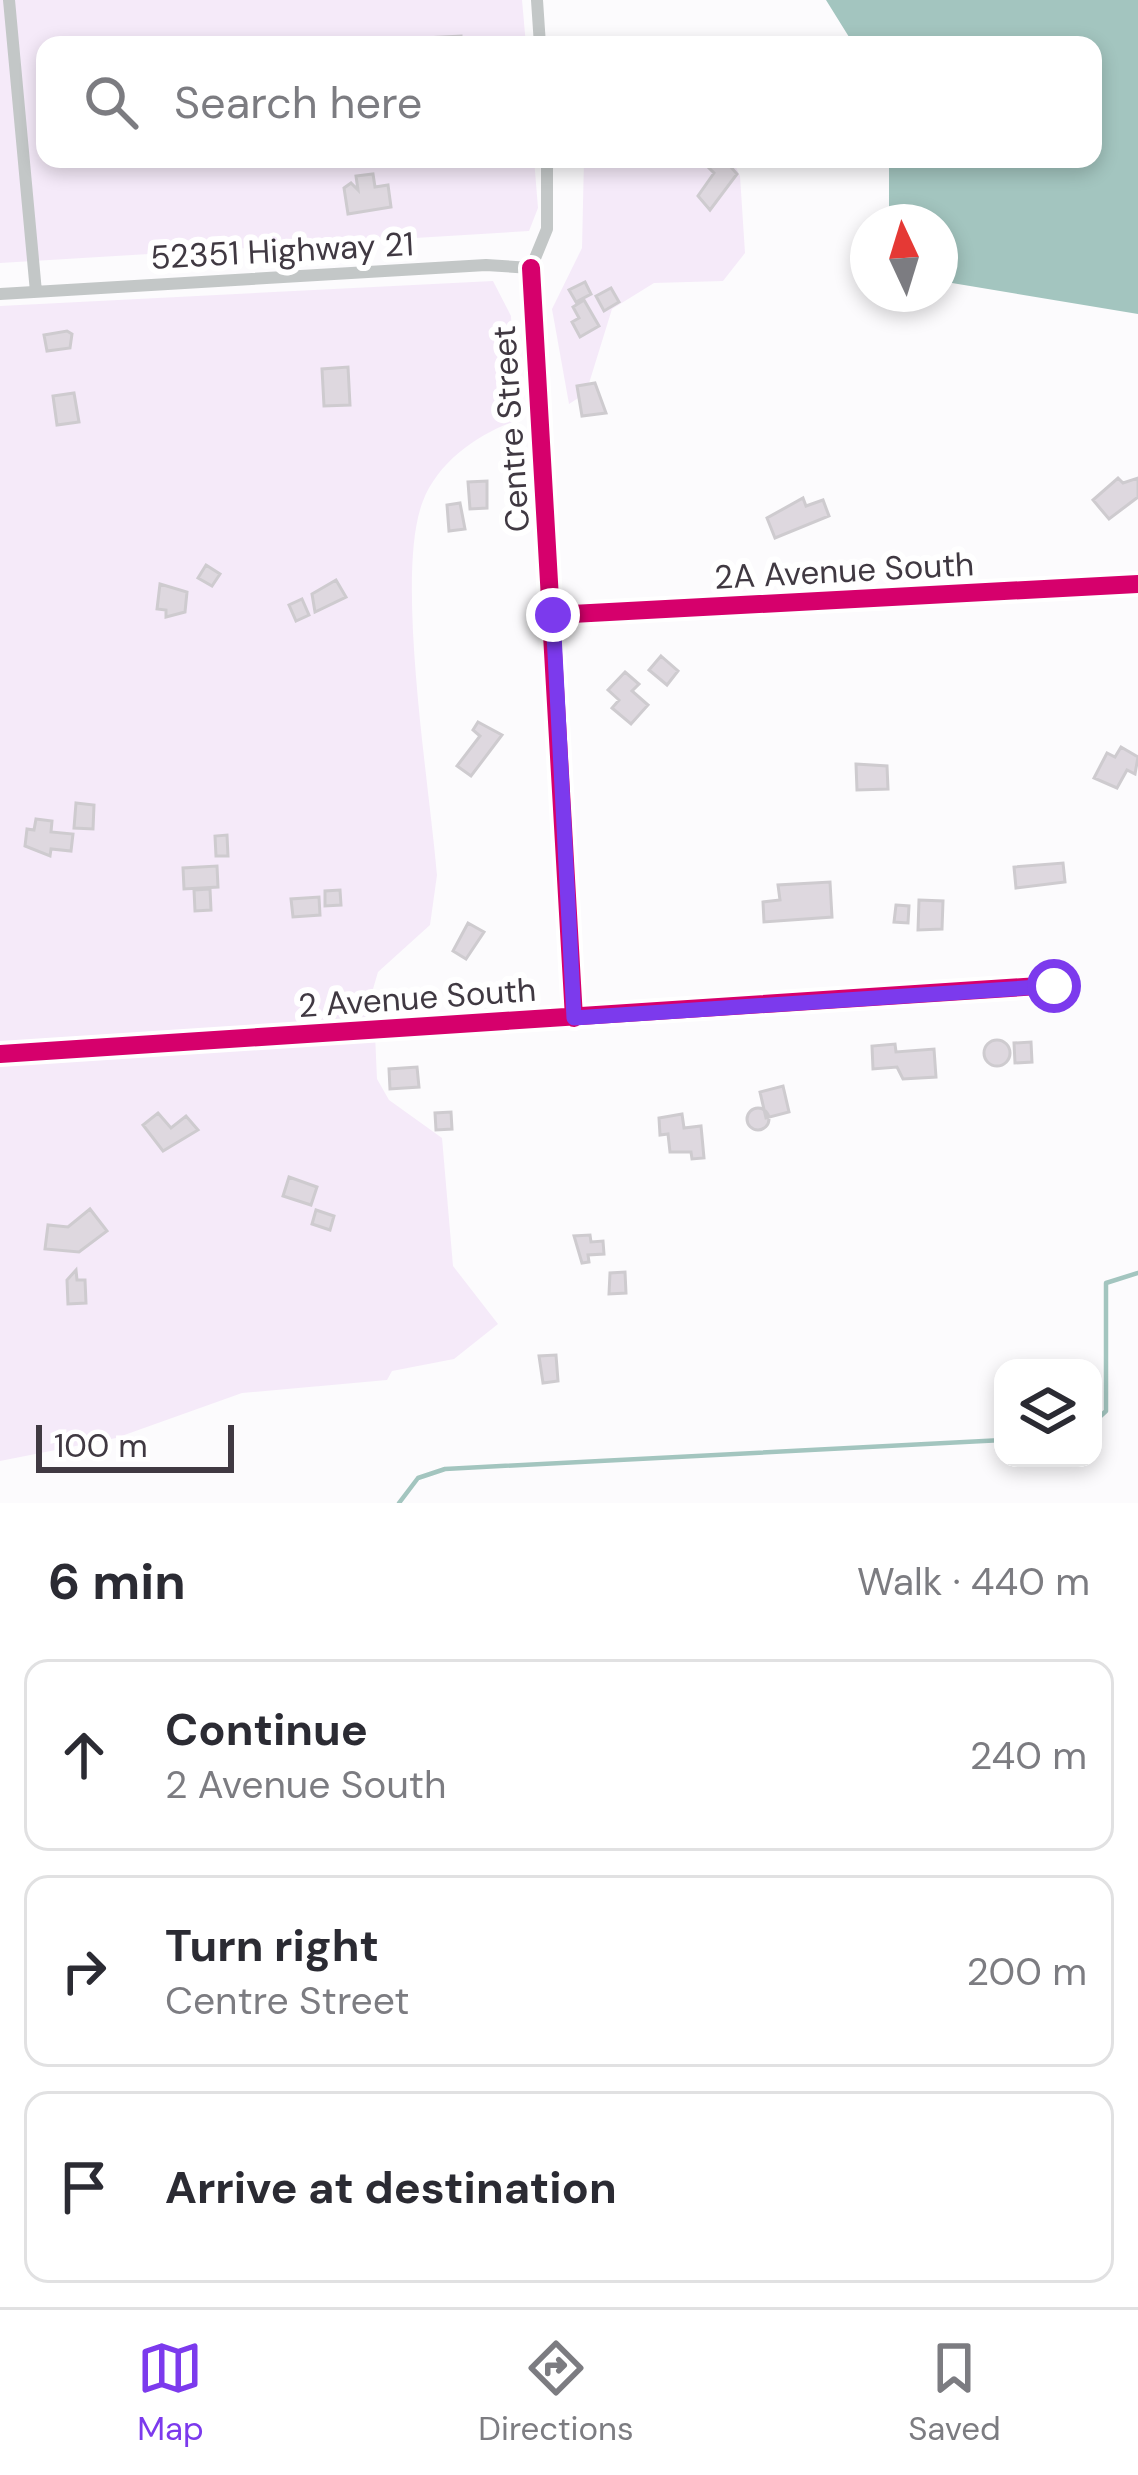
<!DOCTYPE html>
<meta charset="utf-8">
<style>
body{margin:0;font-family:"DM Sans",sans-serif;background:#f7f7f7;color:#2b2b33}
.controls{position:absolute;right:36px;bottom:36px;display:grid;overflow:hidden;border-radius:24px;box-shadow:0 6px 18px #0003}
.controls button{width:108px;height:108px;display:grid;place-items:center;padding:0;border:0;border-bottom:3px solid #e1e1e2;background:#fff;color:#2b2b33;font:60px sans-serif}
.compass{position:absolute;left:850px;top:204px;width:108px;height:108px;border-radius:50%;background:#fff;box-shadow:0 6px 18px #0003;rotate:356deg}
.scale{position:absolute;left:36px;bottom:30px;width:198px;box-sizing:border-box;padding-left:12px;border:6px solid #403942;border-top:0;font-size:33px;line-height:42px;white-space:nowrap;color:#403942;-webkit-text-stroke:9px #fff;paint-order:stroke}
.stop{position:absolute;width:36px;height:36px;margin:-27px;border:9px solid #7c3aed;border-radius:50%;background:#fff}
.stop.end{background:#7c3aed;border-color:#fff;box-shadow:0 3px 12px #0008}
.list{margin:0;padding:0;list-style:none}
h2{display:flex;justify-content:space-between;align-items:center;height:156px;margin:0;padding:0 48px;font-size:51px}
h2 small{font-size:39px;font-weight:400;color:#7c7c81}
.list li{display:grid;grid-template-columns:78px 1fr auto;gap:36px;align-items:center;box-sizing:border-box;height:192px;margin:0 24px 24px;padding:0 24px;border:3px solid #e1e1e2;border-radius:24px}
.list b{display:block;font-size:45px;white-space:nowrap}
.list p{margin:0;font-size:39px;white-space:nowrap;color:#7c7c81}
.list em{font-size:39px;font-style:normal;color:#7c7c81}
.icon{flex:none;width:66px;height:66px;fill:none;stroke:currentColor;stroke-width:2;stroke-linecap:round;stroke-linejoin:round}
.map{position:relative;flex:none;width:1138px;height:1503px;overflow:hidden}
.search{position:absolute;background:#fff;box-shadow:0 6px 18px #0003;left:36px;right:36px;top:36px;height:132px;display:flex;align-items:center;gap:30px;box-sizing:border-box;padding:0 42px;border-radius:24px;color:#7c7c81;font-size:45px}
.sheet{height:804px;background:#fff}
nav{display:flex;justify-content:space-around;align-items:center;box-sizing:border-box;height:168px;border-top:3px solid #e1e1e2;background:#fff;font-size:33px;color:#7c7c81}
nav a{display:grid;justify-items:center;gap:6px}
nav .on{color:#7c3aed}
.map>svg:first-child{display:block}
.green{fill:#f5eaf9}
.water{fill:#a3c5bf}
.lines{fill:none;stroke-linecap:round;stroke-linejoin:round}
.stream{stroke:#a3c5bf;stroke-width:4.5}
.building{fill:#ded8df;stroke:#cecbcf;stroke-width:3}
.minor{stroke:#c3c7c7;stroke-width:12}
.cycleway-casing{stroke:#fff;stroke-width:26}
.cycleway{stroke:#d6006c;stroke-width:18}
.route{stroke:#7c3aed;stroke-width:15}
.labels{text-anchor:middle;stroke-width:12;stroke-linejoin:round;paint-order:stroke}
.street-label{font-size:33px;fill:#403942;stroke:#fff}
</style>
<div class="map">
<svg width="1138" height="1503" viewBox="0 0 1138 1503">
<rect width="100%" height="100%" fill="#fcfbfd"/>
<path class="green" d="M0 0H522L526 45H45V159H534L538 208 529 231 0 263Z
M584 159H732L740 176 745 253 723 281 654 283 612 309 586 393 569 404 552 309 582 248Z
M493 281 511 316 516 421C479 433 438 462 423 501 394 574 430 788 437 875L430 925 378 972 373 989 377 1079 389 1100 442 1138 453 1266 498 1324 454 1359 392 1371 387 1380 242 1393 116 1438 0 1461V306Z"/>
<path class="water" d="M826 0H1138V314L940 281V222H889V159H1093V45H854Z"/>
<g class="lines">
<path class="stream" d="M1093 1423 1106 1411V1283L1138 1273
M399 1503 418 1478 445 1469 1003 1440"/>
</g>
<path class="building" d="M461 36V45H426L425 38Z
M700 159H724L737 174 710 210 698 196 714 173Z
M373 174 375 187 388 185 391 207 348 214 344 188 351 183 358 190 356 176Z
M585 282 591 294 576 302 569 290Z
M611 288 619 302 604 311 596 296Z
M584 300 599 326 580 337 572 322 579 318 573 307Z
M67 331 72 334 70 348 47 351 44 335Z
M348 367 350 405 324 406 322 369Z
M595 383 606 413 582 416 577 386Z
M74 393 79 422 57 425 53 396Z
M1118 478 1123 483 1138 478V497L1109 519 1093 500Z
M487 481V508L470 509 468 482Z
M803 498 806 506 823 500 829 516 775 538 767 518Z
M460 503 465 529 449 531 447 505Z
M206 565 220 574 212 586 198 578Z
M336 580 346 597 315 612 312 594Z
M160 584 187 592 185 612 166 617V610L157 609Z
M302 599 309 615 296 621 289 605Z
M661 656 678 671 667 685 649 670Z
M625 672 639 684 632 691 648 705 631 724 612 708 619 700 608 690Z
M478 722 502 735 471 776 457 766 480 736 473 730Z
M1121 747 1138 757 1135 774 1127 770 1117 788 1094 778 1107 753 1115 757Z
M856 764 887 766 888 789 857 790Z
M76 803 94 805 93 829 74 828Z
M36 819 52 821 51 832 73 834 71 851 51 849 50 856 25 846 27 829 34 830Z
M227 835 228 856H216L215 836Z
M1063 863 1065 882 1016 888 1014 867Z
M217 866 218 887 184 889 183 868Z
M830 882 832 917 764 922 763 902 780 900 778 885Z
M210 889 211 910 195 911 194 890Z
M340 890 341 905 325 906V891Z
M319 897 320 915 293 917 291 899Z
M919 900 943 901 942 929 918 930Z
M896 905 909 906 908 923 894 922Z
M468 923 484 932 466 959 453 951Z
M984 1053a13 13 0 1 1 26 0a13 13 0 1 1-26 0Z
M1031 1042 1032 1062 1015 1063 1014 1043Z
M895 1044 896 1052 934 1049 936 1077 903 1079 897 1067 873 1069 872 1046Z
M417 1067 419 1087 390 1089 389 1069Z
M783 1086 789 1112 766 1118 760 1092Z
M747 1119a11 11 0 1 1 22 0a11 11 0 1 1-22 0Z
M451 1112 452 1129 436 1130 435 1113Z
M158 1113 171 1128 186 1116 198 1130 163 1151 143 1125Z
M682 1114 684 1128 701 1126 704 1158 692 1159 691 1152H670L668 1134 660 1135 659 1118Z
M289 1177 317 1187 311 1205 283 1196Z
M90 1209 107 1231 79 1252 45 1249 48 1225 68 1227Z
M316 1210 334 1216 330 1230 312 1224Z
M590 1235 591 1242 603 1241 604 1254 588 1255 589 1262 582 1263 574 1236Z
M76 1270 77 1280H85L86 1303 68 1304 67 1280Z
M625 1272 626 1293 609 1294 610 1273Z
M556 1355 558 1381 543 1383 539 1356Z"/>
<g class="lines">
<path class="minor" d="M9 0 36 292
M537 0 540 45
M531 268 574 1018
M531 268 547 229V159
M0 294 486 265 531 268
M553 615 1138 584
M0 1054 1054 985"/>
<defs>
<path id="cycleway" d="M531 268 574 1018
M553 615 1138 584
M0 1054 1054 985"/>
</defs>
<use href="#cycleway" class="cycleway-casing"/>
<use href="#cycleway" class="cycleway"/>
</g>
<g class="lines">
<path class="route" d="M553 615 574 1018 1054 986"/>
</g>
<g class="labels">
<g class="street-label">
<text transform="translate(282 250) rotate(-3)" y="12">52351 Highway 21</text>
<text transform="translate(510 429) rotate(-94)" y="12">Centre Street</text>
<text transform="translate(844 570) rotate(-3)" y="12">2A Avenue South</text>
<text transform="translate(417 997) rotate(-4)" y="12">2 Avenue South</text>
</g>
</g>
</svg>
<div class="controls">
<button><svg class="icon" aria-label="layers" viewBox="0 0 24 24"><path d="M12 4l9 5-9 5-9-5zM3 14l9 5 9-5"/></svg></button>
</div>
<svg class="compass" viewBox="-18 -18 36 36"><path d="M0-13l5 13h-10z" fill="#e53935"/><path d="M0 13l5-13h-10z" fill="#7c7c81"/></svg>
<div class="scale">100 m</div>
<div class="stop" style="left:1054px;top:986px"></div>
<div class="stop end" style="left:553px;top:615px"></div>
<div class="search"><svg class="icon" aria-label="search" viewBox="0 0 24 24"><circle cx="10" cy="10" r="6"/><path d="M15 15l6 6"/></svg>Search here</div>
</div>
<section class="sheet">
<h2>6 min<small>Walk · 440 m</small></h2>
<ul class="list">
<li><svg class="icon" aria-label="ahead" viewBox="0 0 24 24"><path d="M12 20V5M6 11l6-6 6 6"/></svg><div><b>Continue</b><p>2 Avenue South</p></div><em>240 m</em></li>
<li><svg class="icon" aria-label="right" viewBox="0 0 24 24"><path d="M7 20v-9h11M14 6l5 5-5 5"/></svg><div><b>Turn right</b><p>Centre Street</p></div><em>200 m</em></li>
<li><svg class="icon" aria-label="arrive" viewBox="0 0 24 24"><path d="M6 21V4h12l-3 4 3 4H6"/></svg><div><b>Arrive at destination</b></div></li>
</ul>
</section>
<nav>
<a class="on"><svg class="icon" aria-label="map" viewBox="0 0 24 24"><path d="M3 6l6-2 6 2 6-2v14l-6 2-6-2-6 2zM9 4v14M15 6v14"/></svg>Map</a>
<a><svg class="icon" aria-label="directions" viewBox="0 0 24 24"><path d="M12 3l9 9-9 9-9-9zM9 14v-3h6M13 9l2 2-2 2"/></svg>Directions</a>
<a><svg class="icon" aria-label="saved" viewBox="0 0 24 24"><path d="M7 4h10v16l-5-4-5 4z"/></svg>Saved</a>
</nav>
